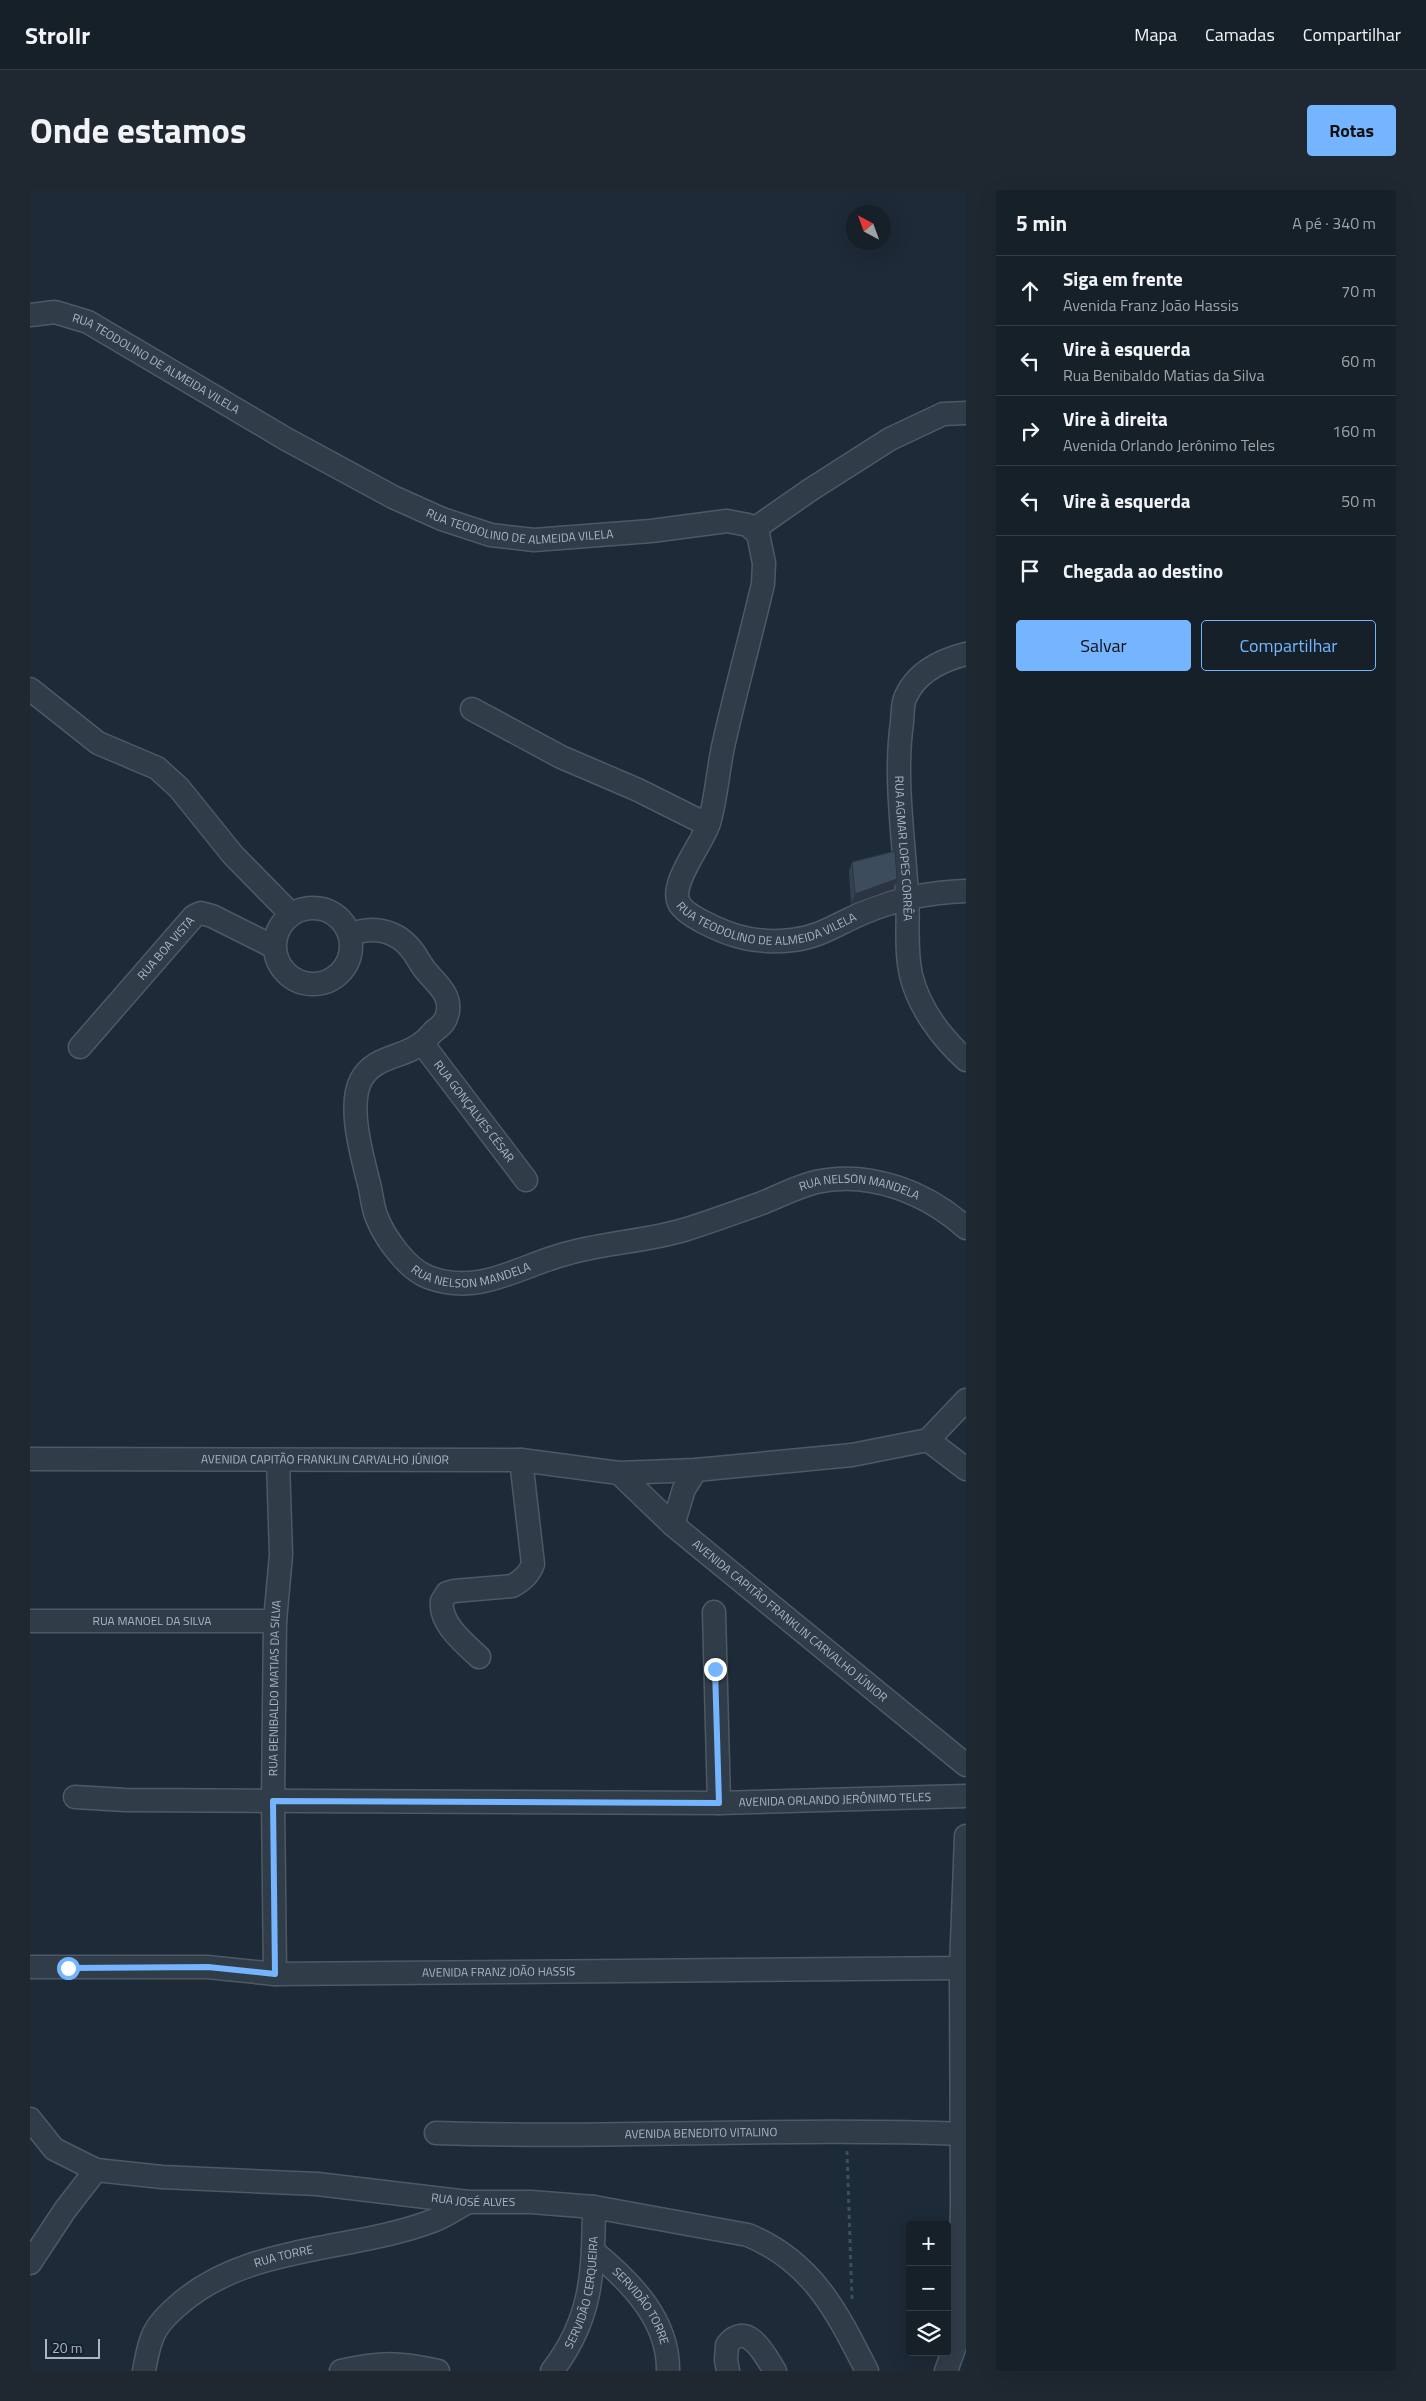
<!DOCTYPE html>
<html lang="pt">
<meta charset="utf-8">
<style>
body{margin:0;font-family:"Titillium Web",sans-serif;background:#1f2831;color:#f1f3f6}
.controls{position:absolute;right:15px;bottom:15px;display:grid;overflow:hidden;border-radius:5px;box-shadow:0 5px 20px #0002}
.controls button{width:45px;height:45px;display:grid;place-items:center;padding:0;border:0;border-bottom:1px solid #353e46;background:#162029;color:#f1f3f6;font:25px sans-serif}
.compass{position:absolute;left:816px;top:15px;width:45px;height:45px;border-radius:50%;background:#162029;box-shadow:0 5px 20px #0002;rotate:319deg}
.scale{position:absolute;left:15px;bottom:12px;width:55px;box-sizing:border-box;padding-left:5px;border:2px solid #aab6c5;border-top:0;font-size:14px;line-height:18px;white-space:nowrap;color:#aab6c5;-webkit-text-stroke:4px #16212c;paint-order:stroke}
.stop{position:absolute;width:15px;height:15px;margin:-11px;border:4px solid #75b4ff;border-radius:50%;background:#fff}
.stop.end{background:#75b4ff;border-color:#fff;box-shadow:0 1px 5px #0008}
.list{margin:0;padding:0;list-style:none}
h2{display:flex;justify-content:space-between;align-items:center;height:65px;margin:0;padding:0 20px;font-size:21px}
h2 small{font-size:16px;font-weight:400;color:#9ea3a8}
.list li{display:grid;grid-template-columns:32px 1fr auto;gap:15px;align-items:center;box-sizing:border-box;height:70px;padding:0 20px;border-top:1px solid #353e46}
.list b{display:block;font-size:19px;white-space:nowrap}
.list p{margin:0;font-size:16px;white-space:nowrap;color:#9ea3a8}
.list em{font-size:16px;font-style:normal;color:#9ea3a8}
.actions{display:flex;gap:10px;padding:15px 20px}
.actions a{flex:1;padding:11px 0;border:1px solid #75b4ff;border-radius:5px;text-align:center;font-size:18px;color:#75b4ff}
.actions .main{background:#75b4ff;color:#111}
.icon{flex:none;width:28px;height:28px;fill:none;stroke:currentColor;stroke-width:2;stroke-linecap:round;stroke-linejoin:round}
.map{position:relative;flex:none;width:936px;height:2181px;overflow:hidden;border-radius:5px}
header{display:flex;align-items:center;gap:30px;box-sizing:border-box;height:70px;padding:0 25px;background:#162029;border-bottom:1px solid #353e46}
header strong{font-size:24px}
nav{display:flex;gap:28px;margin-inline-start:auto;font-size:18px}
.intro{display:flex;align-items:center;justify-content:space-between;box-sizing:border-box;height:120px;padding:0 30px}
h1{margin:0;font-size:35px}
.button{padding:12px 22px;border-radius:5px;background:#75b4ff;color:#111;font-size:18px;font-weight:700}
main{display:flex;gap:30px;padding:0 30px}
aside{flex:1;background:#162029;border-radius:5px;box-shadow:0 5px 20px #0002}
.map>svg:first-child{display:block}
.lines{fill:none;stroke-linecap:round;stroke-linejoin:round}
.street-casing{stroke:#4e5966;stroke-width:25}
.path{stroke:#395353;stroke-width:3;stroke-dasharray:4 4;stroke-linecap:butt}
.street{stroke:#303c48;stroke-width:22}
.wall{fill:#344150}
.shaded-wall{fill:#2b3541}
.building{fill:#3d4c5d;stroke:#2b3541}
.route{stroke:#75b4ff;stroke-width:6}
.labels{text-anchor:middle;stroke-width:4;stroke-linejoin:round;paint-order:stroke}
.street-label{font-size:12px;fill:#aab6c5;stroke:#16212c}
</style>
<header>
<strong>Strollr</strong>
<nav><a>Mapa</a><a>Camadas</a><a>Compartilhar</a></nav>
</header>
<div class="intro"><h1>Onde estamos</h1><a class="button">Rotas</a></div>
<main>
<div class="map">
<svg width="936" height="2181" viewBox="0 0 936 2181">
<rect width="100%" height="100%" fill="#1d2a37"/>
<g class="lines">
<defs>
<g id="street">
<path id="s1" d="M0 125 25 122 58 132 256 249 363 307 412 329 461 345 504 350 621 341 697 331 718 335 728 344 734 373 733 394C721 445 707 496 695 548 688 576 687 606 679 633 673 653 639 693 649 713 655 726 693 742 707 746 724 751 746 752 763 750 790 747 809 733 833 723 866 709 900 702 936 701"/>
<path d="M724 339 780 300 860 249 913 224 936 223"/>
<path id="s2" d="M936 464C912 470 887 482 876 506 872 513 873 524 872 532 864 590 874 648 877 706 879 733 875 759 881 785 889 818 912 848 936 870"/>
<path d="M0 499 68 553 127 578 149 598 203 665 261 724"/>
<path d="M442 519 531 567 608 600 678 635"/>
<circle cx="283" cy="756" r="38"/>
<path id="s3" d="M320 745C342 735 366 740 381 759 387 766 390 774 396 781 407 794 423 806 417 825 415 833 410 837 404 841 400 845 397 849 393 852 375 868 344 865 331 890 317 917 333 969 340 998 342 1008 343 1019 347 1028 355 1048 377 1079 398 1087 450 1107 490 1075 539 1063 578 1052 619 1051 657 1039 682 1031 707 1022 732 1013 750 1006 766 997 786 992 839 980 896 1002 936 1038"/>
<path id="s4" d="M392 853 496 990"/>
<path id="s5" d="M50 857 164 726 171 723 182 726 244 757"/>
<path d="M898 1250 936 1279"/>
<path id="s6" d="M0 1269 491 1270 589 1283 666 1280 822 1265 898 1250 936 1210"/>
<path id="s7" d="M589 1283 643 1335 936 1575"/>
<path d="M643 1335 654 1299 666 1280"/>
<path d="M684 1422 689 1613"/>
<path id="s8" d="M0 1431H245"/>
<path d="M449 1467C434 1453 409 1433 412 1411L417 1403 424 1401 482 1396C492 1391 499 1385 503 1374L491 1270"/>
<path id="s9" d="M45 1607 95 1610 689 1613 936 1606"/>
<path id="s10" d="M0 1777H177L245 1784 936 1778"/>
<path id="s11" d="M245 1784 243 1611 245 1431 251 1365 248 1271"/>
<path id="s12" d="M0 1929 24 1959 66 1980 132 1987 287 1994 438 2012H501L564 2017 718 2045C783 2072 807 2122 837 2181"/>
<path id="s13" d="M406 1943C583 1949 759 1937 936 1944"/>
<path id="s14" d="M563 2061C600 2091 639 2130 638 2181"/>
<path d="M0 2073 35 2020 66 1980"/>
<path id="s15" d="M114 2181C116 2170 118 2158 122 2148 126 2136 136 2126 145 2118 215 2053 320 2063 405 2030 417 2025 427 2018 438 2012"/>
<path d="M311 2181C350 2172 369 2172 408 2181"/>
<path id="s16" d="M522 2181C563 2128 563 2082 564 2017"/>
<path d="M698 2181 696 2170 697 2155C717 2129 735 2165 745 2181"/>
<path d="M916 2181 925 2156 930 2098 932 2014 931 1778 936 1646"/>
</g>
</defs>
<use href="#street" class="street-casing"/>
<path class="path" d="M817 1961 822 2109"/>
<use href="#street" class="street"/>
</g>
<path class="wall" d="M822 672 863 699 821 714 819 681Z"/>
<path class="shaded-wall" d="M867 689 863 699 821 714 825 704Z"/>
<path class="building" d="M865 661 867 689 825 704 822 672Z"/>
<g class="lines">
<path class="route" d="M38 1778 178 1777 245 1784 243 1611 689 1613 685 1479"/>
</g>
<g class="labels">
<g class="street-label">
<text dy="4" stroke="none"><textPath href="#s1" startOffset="139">RUA TEODOLINO DE ALMEIDA VILELA</textPath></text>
<text dy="4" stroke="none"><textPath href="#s1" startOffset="544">RUA TEODOLINO DE ALMEIDA VILELA</textPath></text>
<text dy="4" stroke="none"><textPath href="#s2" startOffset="229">RUA AGMAR LOPES CORRÊA</textPath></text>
<text dy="4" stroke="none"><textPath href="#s1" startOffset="1268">RUA TEODOLINO DE ALMEIDA VILELA</textPath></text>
<text dy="4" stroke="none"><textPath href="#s5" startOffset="131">RUA BOA VISTA</textPath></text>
<text dy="4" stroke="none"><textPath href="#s4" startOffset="86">RUA GONÇALVES CÉSAR</textPath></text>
<text dy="4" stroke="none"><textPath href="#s3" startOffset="926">RUA NELSON MANDELA</textPath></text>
<text dy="4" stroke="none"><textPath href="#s3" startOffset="521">RUA NELSON MANDELA</textPath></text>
<text dy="4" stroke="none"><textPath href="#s6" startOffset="295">AVENIDA CAPITÃO FRANKLIN CARVALHO JÚNIOR</textPath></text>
<text dy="4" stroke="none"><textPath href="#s8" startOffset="122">RUA MANOEL DA SILVA</textPath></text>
<text dy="4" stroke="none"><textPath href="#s7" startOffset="226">AVENIDA CAPITÃO FRANKLIN CARVALHO JÚNIOR</textPath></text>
<text dy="4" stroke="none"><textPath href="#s11" startOffset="286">RUA BENIBALDO MATIAS DA SILVA</textPath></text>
<text dy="4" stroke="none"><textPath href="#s9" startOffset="760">AVENIDA ORLANDO JERÔNIMO TELES</textPath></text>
<text dy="4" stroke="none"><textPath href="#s10" startOffset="469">AVENIDA FRANZ JOÃO HASSIS</textPath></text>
<text dy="4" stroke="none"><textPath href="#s13" startOffset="265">AVENIDA BENEDITO VITALINO</textPath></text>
<text dy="4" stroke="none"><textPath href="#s12" startOffset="464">RUA JOSÉ ALVES</textPath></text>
<text dy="4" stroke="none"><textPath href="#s15" startOffset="194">RUA TORRE</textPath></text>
<text dy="4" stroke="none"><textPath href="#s16" startOffset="86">SERVIDÃO CERQUEIRA</textPath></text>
<text dy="4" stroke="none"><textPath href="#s14" startOffset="74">SERVIDÃO TORRE</textPath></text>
</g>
</g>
</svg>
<div class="controls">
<button>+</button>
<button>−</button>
<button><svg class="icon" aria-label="layers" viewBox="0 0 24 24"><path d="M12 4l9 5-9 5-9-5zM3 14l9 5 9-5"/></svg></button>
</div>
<svg class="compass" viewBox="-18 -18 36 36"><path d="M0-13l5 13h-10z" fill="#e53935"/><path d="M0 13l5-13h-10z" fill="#9ea3a8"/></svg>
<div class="scale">20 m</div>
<div class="stop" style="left:38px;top:1778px"></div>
<div class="stop end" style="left:685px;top:1479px"></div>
</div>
<aside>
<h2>5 min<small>A pé · 340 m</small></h2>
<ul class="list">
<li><svg class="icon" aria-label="ahead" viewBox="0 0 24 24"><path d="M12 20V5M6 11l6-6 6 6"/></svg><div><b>Siga em frente</b><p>Avenida Franz João Hassis</p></div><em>70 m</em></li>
<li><svg class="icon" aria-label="left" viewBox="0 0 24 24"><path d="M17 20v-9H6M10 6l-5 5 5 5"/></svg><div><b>Vire à esquerda</b><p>Rua Benibaldo Matias da Silva</p></div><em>60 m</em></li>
<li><svg class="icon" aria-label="right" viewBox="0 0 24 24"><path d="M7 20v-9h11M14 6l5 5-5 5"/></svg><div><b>Vire à direita</b><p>Avenida Orlando Jerônimo Teles</p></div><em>160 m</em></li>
<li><svg class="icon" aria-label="left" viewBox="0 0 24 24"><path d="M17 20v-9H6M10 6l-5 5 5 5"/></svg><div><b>Vire à esquerda</b></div><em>50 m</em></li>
<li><svg class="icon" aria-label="arrive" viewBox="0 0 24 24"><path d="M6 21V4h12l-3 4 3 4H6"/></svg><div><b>Chegada ao destino</b></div></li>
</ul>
<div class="actions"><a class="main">Salvar</a><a>Compartilhar</a></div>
</aside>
</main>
